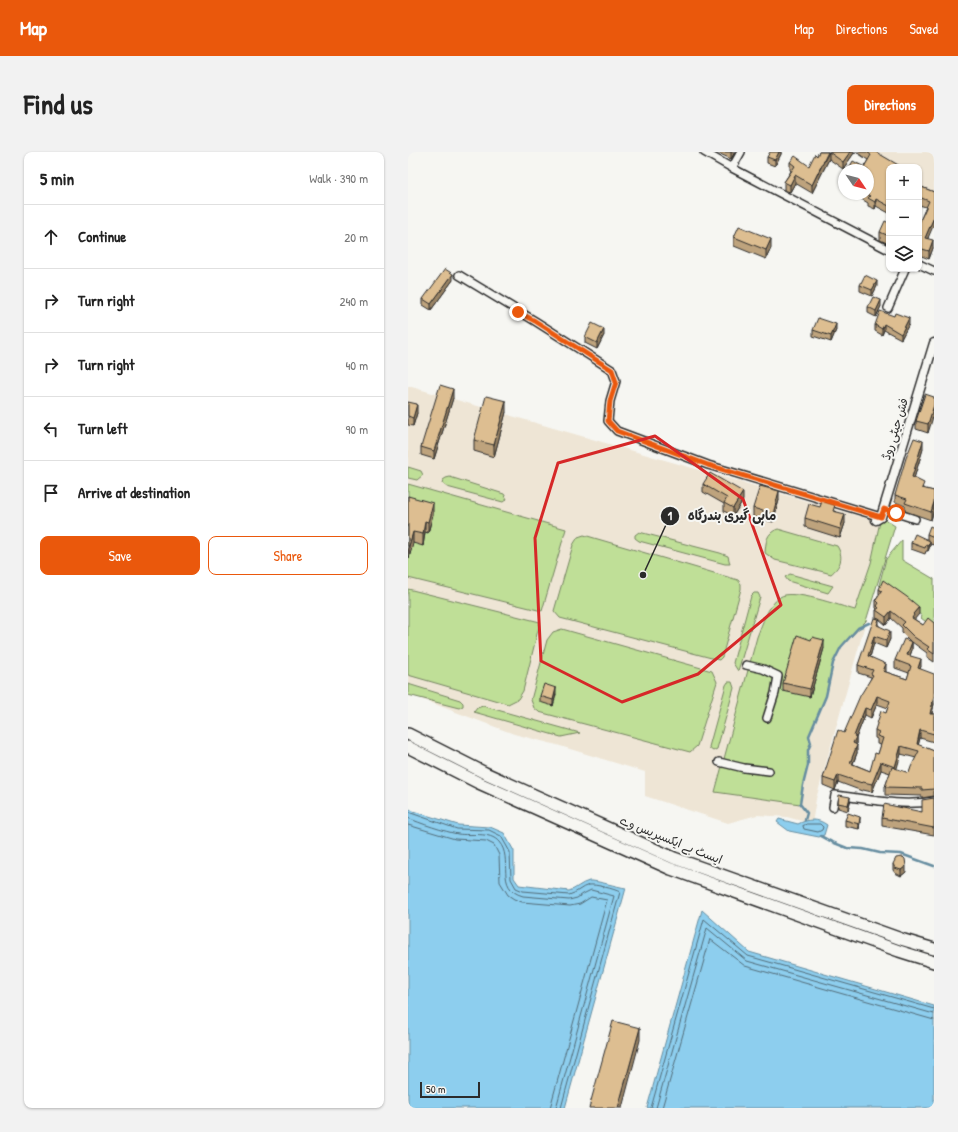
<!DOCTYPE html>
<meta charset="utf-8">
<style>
body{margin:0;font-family:"Patrick Hand","Playpen Sans Arabic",sans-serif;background:#f2f2f2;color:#222}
.controls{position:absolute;right:12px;top:12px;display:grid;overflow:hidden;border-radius:8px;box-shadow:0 1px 3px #0004}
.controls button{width:36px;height:36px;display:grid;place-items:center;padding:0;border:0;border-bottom:1px solid #e0e0e0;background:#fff;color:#222;font:20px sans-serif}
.compass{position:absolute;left:430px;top:12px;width:36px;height:36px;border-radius:50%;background:#fff;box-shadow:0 1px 3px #0004;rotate:125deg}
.scale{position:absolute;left:12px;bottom:10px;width:60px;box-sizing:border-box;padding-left:4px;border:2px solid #2b2b2b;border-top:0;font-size:11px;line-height:14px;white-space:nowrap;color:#2b2b2b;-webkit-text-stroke:3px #f6f6f2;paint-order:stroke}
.stop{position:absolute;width:12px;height:12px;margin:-9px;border:3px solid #ea580c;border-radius:50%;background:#fff}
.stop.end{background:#ea580c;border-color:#fff;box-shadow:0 1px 4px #0008}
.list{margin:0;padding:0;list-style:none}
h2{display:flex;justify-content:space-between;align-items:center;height:52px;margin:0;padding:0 16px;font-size:17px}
h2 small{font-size:13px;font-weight:400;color:#767676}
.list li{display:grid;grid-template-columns:26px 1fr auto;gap:12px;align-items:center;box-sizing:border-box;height:64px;padding:0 16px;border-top:1px solid #e0e0e0}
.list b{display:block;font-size:15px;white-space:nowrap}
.list em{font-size:13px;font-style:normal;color:#767676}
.actions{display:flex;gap:8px;padding:12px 16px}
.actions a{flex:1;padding:9px 0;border:1px solid #ea580c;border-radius:8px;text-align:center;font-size:14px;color:#ea580c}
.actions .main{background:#ea580c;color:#fff}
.icon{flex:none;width:22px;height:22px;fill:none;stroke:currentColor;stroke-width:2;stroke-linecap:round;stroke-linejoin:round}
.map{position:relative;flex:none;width:526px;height:956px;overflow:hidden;border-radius:8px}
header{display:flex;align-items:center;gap:24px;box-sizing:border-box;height:56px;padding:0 20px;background:#ea580c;color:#fff}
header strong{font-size:19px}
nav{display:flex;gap:22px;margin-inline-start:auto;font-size:14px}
.intro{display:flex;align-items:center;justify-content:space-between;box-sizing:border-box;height:96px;padding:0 24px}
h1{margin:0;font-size:28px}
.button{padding:10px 18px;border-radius:8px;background:#ea580c;color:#fff;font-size:14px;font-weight:700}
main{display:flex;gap:24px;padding:0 24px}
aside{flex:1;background:#fff;border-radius:8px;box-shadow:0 1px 3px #0004}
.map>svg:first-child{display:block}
.built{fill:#eee5d5}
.green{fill:#bfdf97;stroke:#758561}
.water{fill:#8dceee;stroke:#668da0}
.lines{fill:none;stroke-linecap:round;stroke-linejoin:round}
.shore{stroke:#526c79;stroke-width:1}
.stream{stroke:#668da0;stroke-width:2.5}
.minor-casing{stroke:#2b2b2b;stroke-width:10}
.tertiary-casing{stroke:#2b2b2b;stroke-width:11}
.primary-casing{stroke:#2b2b2b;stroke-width:14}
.minor{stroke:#f6f6f2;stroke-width:7}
.tertiary{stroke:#f6f6f2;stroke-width:8}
.primary{stroke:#f6f6f2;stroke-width:11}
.wall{fill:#bea37d;stroke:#2b2b2b;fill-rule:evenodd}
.shaded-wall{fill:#9b8566;stroke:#2b2b2b}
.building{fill:#ddbe91;stroke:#2b2b2b;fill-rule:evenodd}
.route{stroke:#ea580c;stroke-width:5}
.marked{fill:none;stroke:#d62828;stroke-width:3;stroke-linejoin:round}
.labels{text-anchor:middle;stroke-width:4;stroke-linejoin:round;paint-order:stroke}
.street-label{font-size:12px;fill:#2b2b2b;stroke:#f6f6f2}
.leader{fill:none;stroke:#2b2b2b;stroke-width:1.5}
.callout-dot{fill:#2b2b2b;stroke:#f6f6f2;stroke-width:1.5}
.mark-label{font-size:12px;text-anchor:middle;font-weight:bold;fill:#fff}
.callout-label{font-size:13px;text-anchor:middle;font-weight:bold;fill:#2b2b2b;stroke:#f6f6f2;stroke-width:4;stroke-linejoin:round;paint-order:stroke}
</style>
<header>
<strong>Map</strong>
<nav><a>Map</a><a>Directions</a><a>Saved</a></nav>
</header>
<div class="intro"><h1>Find us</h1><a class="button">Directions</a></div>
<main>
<aside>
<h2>5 min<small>Walk · 390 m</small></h2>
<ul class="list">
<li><svg class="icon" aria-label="ahead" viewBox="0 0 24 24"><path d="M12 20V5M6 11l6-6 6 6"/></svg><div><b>Continue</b></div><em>20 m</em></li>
<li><svg class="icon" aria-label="right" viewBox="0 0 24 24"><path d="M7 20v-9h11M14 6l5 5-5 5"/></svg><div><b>Turn right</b></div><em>240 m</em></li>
<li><svg class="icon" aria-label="right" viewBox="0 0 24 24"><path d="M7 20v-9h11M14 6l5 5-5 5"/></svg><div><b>Turn right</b></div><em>40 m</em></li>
<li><svg class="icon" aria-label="left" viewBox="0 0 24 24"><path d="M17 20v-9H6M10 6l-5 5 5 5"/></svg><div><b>Turn left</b></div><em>90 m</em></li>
<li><svg class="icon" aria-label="arrive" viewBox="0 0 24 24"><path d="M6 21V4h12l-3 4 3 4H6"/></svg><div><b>Arrive at destination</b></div></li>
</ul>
<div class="actions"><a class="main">Save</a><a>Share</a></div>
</aside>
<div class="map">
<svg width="526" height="956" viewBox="0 0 526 956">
<rect width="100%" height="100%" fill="#f6f6f2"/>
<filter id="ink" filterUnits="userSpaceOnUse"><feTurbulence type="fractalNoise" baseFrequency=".025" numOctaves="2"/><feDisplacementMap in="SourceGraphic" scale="8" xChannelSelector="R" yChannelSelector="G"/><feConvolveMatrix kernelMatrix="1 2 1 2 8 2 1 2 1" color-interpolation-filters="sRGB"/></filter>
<g filter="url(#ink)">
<path class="built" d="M469 0H526V47L511 41V15H481L459 18Z
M0 234 475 371 458 469 408 647 404 672 379 665 349 663 320 671 237 644V620L149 593 106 582 0 542Z"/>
<path class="green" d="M0 315 13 319 15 323 9 328 0 326Z
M42 325 96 342 99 347 95 350 39 335 34 331 35 328 38 326Z
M0 332 158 377 134 459 0 426Z
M473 365 487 374 458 469 433 495 425 511 418 544 401 584 403 591 400 598V613L395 633 392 652 307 640 349 485C355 470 359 455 372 445 384 436 432 454 447 458L463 411Z
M370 377 429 394C436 405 433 414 423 422L416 420 367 408 357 401C358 390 358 381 370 377Z
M231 380 312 401 320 404 322 412H317L231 389 227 386V383Z
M176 383 330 428 333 432V437L314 505 311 508 152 466 146 459 165 393 170 385Z
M494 388V408L526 427V476L513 466 514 464 471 433 478 407Z
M382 422 425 434 420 441 380 429 377 425Z
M0 437 132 470 115 539 110 547 100 552 0 523Z
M346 441H350L352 445 330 519 325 511 343 444Z
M154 477 304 519 309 530 289 594 282 600 131 560 126 556 123 548 139 488 145 480Z
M320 530H324L326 536 309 597 305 599 302 597 301 595 318 533Z
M0 532 52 548 55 551V554L51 556 0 543Z
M75 554 172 581 153 585 66 560 69 556Z"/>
<path class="water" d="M0 656 5 659 50 673 82 675 96 681 106 699V726L111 733 161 739C168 737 173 731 181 729 187 728 210 735 218 736L157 956H0Z
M371 667 390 672C400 667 410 666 419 673L416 683 411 685 381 679 369 670Z
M294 758 341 800 526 854V956H239Z"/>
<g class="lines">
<path class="shore" d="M0 660 49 677 81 678 93 684 102 700 103 727 108 736 115 739 161 743C169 741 173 735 181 733 187 732 207 737 212 740L153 956
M0 666C11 671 38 680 50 682 62 684 82 679 91 690 106 707 86 736 115 744L161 748 169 746 175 742 183 738 206 744 148 956
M399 672H412L415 675 414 678 410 680 396 677 395 674Z
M0 673 47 687 78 689 86 693 91 703 92 730 100 743 106 747 114 750 162 754 172 752 183 745 199 748 142 956
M243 956 296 767 340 804 526 857
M248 956 299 776 339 809 526 862
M254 956 302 787 337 814 526 868"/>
<path class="stream" d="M397 668 399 661 392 652 395 633 400 613V598L403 591 401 584 418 544 425 511 433 495 450 476 461 471
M413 684 424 690 439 696 455 697 472 701 493 702 526 714"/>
<defs>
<path id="minor" d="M296 0 324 16 481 98
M324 16 333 0
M511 112 526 119
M51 123 127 169 204 218 208 229 202 249 200 269 209 279 300 313 473 365
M480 156 497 117
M476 357 507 367
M338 513 355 517 370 524 367 541 359 566
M311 610 336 616 361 619
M425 655 427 643C460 647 493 655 526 649"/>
<path id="tertiary" d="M468 368 473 365 526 191"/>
<path id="primary" d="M0 582 77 621 266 706 496 788 526 797
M0 595 71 631 263 717 491 799 526 810"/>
</defs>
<use href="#minor" class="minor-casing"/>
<use href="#tertiary" class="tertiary-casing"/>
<use href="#primary" class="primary-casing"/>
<use href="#minor" class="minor"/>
<use href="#tertiary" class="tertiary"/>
<use href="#primary" class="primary"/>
</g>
<path class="wall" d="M310 0H327L323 7 310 1Z
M373 0V2L367 14 359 11V5Z
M411 0H469V1L492 15H481V61L468 54 467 57 460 54V51L445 42H460L456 15 460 8 448 0 447 2 446 1 435 17 421 7 404 41 387 31 382 40 376 38V30L383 19 382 18V10L401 14Z
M436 25V34H435V26Z
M511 34 526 40 520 87 525 96 521 107 511 103V71L518 55 511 53Z
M481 71V92L472 88V80Z
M326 85 363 96 358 107 326 94Z
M45 128 23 158 15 153V147Z
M452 133 469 134 464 144 452 139Z
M473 154 468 165 460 161V155Z
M486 164 501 172 493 187 476 178 474 183 467 179V173Z
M405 178H428L423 190 405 184Z
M196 183 189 197 177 191V185Z
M526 245 520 281 508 277V269Z
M45 246 26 307 13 303V295Z
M0 250 9 261 5 274 0 273Z
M98 260 86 305 66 299V288Z
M515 297 506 326 516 337 526 339V358L523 368 497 359V354L487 350V343Z
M295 332 335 348 325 364 316 359V352L295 340Z
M0 344 25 362 20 381 17 380 15 394 5 391 1 406 0 405Z
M371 348 365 370 345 365V356Z
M427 359 437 371 432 386 397 375V366Z
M526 376V393L522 392V394L520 399H518L517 402 503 397V391L519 387V382Z
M471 437 511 462 506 467 515 473 526 471V510L519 505V501L504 490V498L502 504 513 514 512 517 526 552 524 562H526V590L512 586 510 593 526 599V644L514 646V644L477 643V635L482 621 473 618 464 640 455 638 454 639 430 630 427 638 415 633V626L463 526V525L450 521V513L470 467 468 466V458L469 457 468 456V448L471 443ZM483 466 494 476V481L503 490 487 508V516L501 521 499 527 478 520 462 505 466 491 478 496 482 487 471 474V467L478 473ZM469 552 480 556 478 561 467 578V586L469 587V592L473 593 470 602 462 619 445 612 449 601 448 592V586L457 563 463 566ZM493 602 508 606 501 621 488 617Z
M416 496 402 545 375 539V531Z
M148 542 145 554 132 550V544Z
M526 646V683L474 674V666L514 660Z
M442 650 440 659 430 656V651Z
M437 668 452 670 451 677 437 674Z
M485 712 498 720 493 724 487 721 485 718Z"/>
<path class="shaded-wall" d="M323 0H327L323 7Z
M371 0H373V2L367 14V8Z
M421 0V7L404 41V33Z
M442 0H446V1L435 17V10Z
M387 23V31L382 40V33Z
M468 47V54L467 57V50Z
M526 65V72L517 93V86Z
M363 87V96L358 107V98Z
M525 88V96L521 107V99Z
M45 122V128L23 158V152Z
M469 129V134L464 144V138Z
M473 148V154L468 165V159Z
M501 166V172L493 187V182Z
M428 172V178L423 190V184Z
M476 172V178L474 183V177Z
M196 177V183L189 197V191Z
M45 237V246L26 307V299Z
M98 249V260L86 305V293Z
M9 252V261L5 274V266Z
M526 253V262L520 281V272Z
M515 289V297L504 333V325Z
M371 339V348L365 370V362Z
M335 340V348L325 364V356Z
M526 350V358L523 368V360Z
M25 351V362L20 381V370Z
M437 362V371L432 386V377Z
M17 369V380L15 394V382Z
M5 380V391L1 406V394Z
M522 389V394L520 399V394Z
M511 455V462L506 468 504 466 505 462Z
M483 459V466L478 473V465Z
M482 479V487L478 496V488Z
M466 484V491L460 512V504Z
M416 488V496L402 545V537Z
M504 490V498L499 511V503Z
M513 507V514L510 524V516Z
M478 512V520L475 519Z
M148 536V542L145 554V548Z
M469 544V552L463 566V558Z
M526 544V552L522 570V562Z
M457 556V563L448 586V593L445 599 446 584Z
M512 578V586L509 598V592Z
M449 593V601L442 618V611Z
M493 594V602L487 623V615Z
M473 610V618L464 640V632Z
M430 623V630L427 638V630Z
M442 645V650L440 659V653Z
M452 665V670L451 677V672Z
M498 714V720L493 724V718Z
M232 876V888L214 956H210Z"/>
<path class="building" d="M362 0H371L367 8 359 5Z
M411 0H420L404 33 387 23 382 33 376 30 387 14 382 10 387 4 401 14 407 2 409 4Z
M421 0H442L435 10Z
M459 0H468L492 14 491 15H481V54L468 47 467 50 460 46 462 44 458 42H460V18H440L445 9 456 15 463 3Z
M511 34 526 40V65L517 86 525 88 521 99 511 96V71L521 49 511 45Z
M477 69 481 71V84L472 80Z
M331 74 363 87 358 98 326 85Z
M37 117 45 122 23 152 15 147Z
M457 123 469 129 464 138 452 133Z
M465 145 473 148 468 159 460 155Z
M472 159 486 164 487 161 501 166 493 182 476 172 474 177 467 173Z
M410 166 428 172 423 184 405 178Z
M184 171 196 177 189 191 177 185Z
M32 233 45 237 26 299 13 295Z
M517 242 526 245V253L520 272 508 269Z
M78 244 98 249 86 293 66 288Z
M0 250 9 252 5 266 0 264Z
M506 286 515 289 504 325 516 331 514 336 526 339V350L523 360 497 351 499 347 487 343 498 306Z
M302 321 335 340 325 356 316 351 319 346 295 332Z
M352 334 371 339 365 362 345 356Z
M0 344 25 351 20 370 17 369 15 382 5 380 1 394H0Z
M414 349 427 353 425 359 437 362 432 377 397 366 401 352 412 355Z
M522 374 526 376V385L519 382Z
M507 382 522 389 520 394 518 393 517 396 503 391Z
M475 428 499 445 511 455 505 462 506 463 504 466 515 473 520 466 526 471V502L519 497 521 495 506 485 494 473 497 470 483 459 478 465 468 458 471 456 469 454 471 451 468 448 474 439 471 437Z
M466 466 471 467 469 473 482 479 478 488 466 484 460 504 478 512 475 519 499 527 503 514 487 508 496 487 504 490 499 503 513 507 510 516 526 522V544L522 562H526V582L512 578 509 592 526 599V637L514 638V636L477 635 484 615 501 621 503 615 511 599 493 594 487 615 473 610 464 632 455 630 454 631 430 623 427 630 415 626 430 578 436 581 452 544 465 523 463 522 465 518 450 513ZM469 544 482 549 478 561 473 559 467 578 471 580 469 584 475 586 470 602 467 601 462 619 442 611 449 593 445 591 448 585 446 584 457 556 463 558Z
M389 483 403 488 404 485 416 488 402 537 375 531Z
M136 532 148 536 145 548 132 544Z
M431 643 442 645 440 653 430 651Z
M526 646V676L474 666 476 652 514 660V648Z
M440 661 452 665 451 672 437 668Z
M495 705 497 707 498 714 493 718 487 716 485 712 488 706Z
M205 869 232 876 210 956H181Z"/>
</g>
<g class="lines" filter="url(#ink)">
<path class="route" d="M110 160 127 169 204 218 208 230 202 249 200 269 209 279 300 313 473 365 476 357 488 361"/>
</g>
<path class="marked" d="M247 284 335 347 373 453 290 522 214 550 133 509 127 386 150 311Z"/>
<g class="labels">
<g class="street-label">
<text transform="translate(487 277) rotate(-73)" y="4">فش جیٹی روڈ</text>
<text transform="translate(263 688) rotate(22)" y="4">ایسٹ بے ایکسپریس وے</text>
</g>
</g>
<path class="leader" d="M235 423L262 364"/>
<g class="callout-dot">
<circle cx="235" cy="423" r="4"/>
<circle cx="262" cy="364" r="10"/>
</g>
<g class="mark-label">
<text x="262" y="368">1</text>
</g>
<g class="callout-label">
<text x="324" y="368">ماہی گیری بندرگاہ</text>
</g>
</svg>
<div class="controls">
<button>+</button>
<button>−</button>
<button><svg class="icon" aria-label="layers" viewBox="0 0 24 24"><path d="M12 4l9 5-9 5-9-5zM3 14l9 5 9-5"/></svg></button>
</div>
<svg class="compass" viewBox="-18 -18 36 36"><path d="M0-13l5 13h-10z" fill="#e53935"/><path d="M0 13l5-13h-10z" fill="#767676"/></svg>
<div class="scale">50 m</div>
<div class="stop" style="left:488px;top:361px"></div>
<div class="stop end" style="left:110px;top:160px"></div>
</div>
</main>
